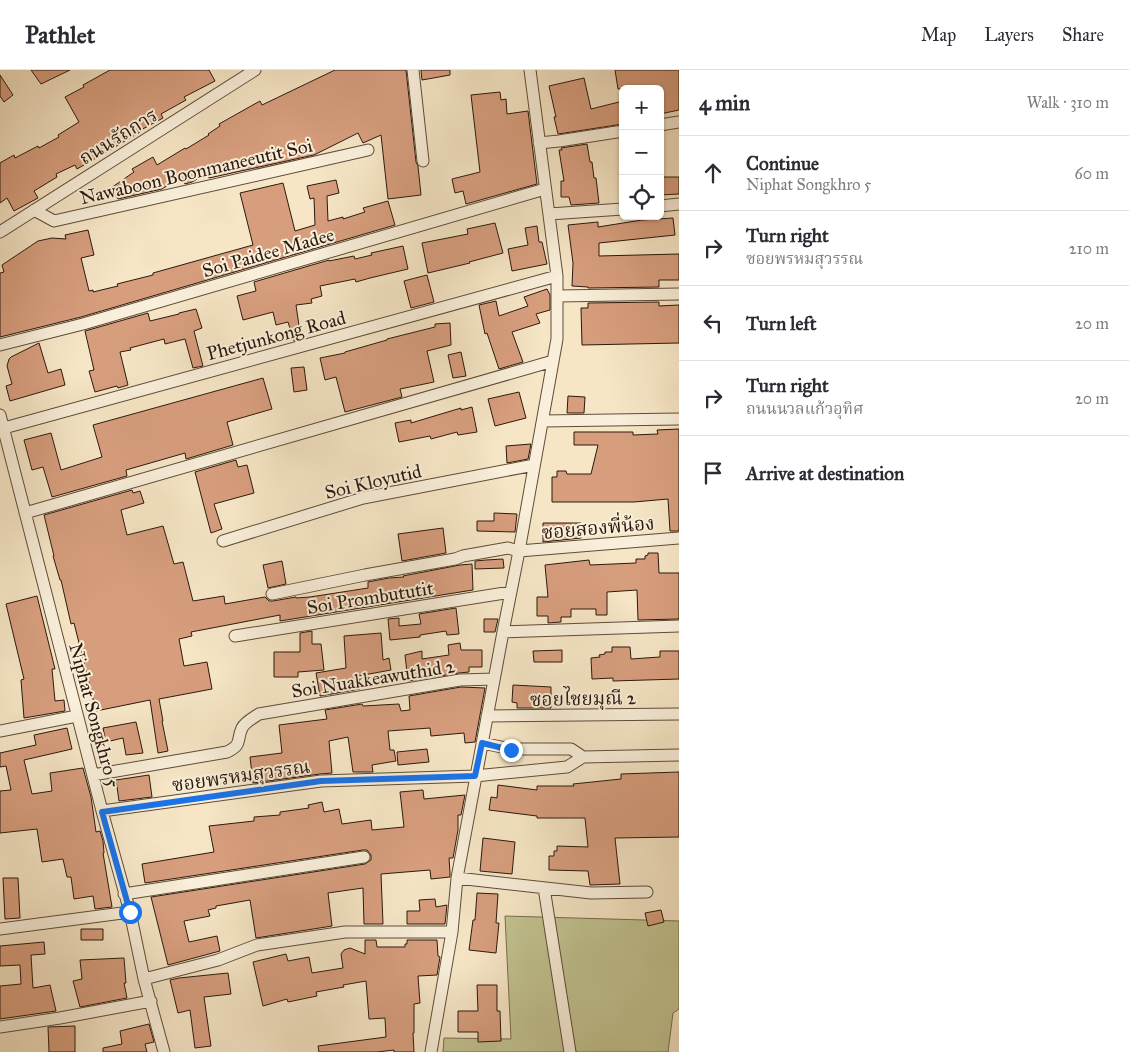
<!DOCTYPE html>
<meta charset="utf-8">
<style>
body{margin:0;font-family:"IM FELL Great Primer","Noto Serif Thai",serif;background:#f2f2f3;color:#2b2b33}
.controls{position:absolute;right:15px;top:15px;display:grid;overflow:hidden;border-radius:8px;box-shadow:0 1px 4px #0004}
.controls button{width:45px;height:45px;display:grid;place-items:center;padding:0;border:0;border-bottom:1px solid #e1e1e2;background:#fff;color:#2b2b33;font:25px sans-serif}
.stop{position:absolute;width:15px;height:15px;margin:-11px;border:4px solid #1a73e8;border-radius:50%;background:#fff}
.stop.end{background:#1a73e8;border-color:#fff;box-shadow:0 1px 5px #0008}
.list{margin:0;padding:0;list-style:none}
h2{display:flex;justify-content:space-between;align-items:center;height:65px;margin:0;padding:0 20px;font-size:21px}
h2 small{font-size:16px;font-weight:400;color:#7c7c81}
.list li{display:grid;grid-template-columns:32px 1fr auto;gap:15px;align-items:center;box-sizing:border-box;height:75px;padding:0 20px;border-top:1px solid #e1e1e2}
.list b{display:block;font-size:19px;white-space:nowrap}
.list p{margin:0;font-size:16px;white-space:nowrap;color:#7c7c81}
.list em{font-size:16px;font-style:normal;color:#7c7c81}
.icon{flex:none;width:28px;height:28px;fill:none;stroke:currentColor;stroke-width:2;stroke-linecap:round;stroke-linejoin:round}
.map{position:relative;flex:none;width:679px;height:982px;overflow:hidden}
header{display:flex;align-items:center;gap:30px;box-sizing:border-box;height:70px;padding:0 25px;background:#fff;border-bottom:1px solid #e1e1e2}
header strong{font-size:24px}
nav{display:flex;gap:28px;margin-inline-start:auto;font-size:18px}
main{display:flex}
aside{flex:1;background:#fff}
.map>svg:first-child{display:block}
.green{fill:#c2c391;stroke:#776e4e}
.building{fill:#d79e7e;stroke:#2c180c}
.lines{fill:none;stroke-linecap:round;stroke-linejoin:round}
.minor-casing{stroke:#5e4c3a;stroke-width:13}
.minor{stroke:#f9efda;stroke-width:11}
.route{stroke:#1a73e8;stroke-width:6}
.labels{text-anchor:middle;stroke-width:4;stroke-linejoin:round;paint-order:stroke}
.street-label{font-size:19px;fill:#2c180c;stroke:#f9efda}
</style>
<header>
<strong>Pathlet</strong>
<nav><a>Map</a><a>Layers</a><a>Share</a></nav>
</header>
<main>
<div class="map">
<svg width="679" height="982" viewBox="0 0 679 982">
<rect width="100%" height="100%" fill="#f6e6c6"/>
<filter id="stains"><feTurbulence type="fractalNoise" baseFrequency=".004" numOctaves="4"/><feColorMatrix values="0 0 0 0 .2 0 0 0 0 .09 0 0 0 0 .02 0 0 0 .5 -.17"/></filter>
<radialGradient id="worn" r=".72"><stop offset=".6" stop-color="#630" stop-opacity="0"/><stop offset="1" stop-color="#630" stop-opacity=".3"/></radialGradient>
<path class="green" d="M505 846 679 851V939L673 943 668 982H443L444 968 511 969Z"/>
<path class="building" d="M31 0H70L41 14Z
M110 0H209L215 11 184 27 186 30 161 44 163 48 139 61 140 62 115 77 77 99 75 95 56 104 57 107 34 121 38 128 14 141 7 128 0 133V93L14 85 15 88 38 76 39 78 59 67 58 65 79 52 65 27 84 17 83 15Z
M335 0H406L416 92 418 96 421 125 388 129 381 65 363 73 358 63 314 85 209 108 206 104 192 112 185 114 181 107 162 119 118 129 111 118 134 102 132 99 153 87 157 95 185 78 186 79 209 65 208 64 220 56 219 54 260 31 262 35Z
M421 0H450V5L422 10Z
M615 0H679V40L660 44V19H618Z
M0 5 13 25 4 32 0 26Z
M584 8 591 39 623 31V54L558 64 554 47H556L549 16Z
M500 22 501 30 506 29 507 44 528 41 537 114 466 134 463 121 455 123 452 109 480 102 471 25Z
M587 74 590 92H592L594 108H596L599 133 571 135 569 127H561V111H564L559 80H562L561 78Z
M660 107H679V124L660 125Z
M336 110 339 123 327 126 328 151 343 147V149L365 142 363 138 388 131 395 155 81 247 0 267V203L4 202 2 195 38 171 52 168 66 169 65 165 88 160 94 185 81 188 89 221 93 220V222L118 216 117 214 153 205V203L253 175 240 123 283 113 295 161 315 155 314 128 310 129 307 116Z
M673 148 675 165 599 173V186L679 184V210H659V217L588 218V217L572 216 573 193 568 155 598 152V157L642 150Z
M495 153 503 183 469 192 470 193 428 203 422 173 468 164 467 159Z
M537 156 539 172H542L547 194 512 201 508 179 528 175 525 158Z
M403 176 408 199 370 208 356 212 355 209 320 216 322 226 311 229 312 233 296 235 301 269 294 271 288 252 276 255 273 242 243 250 237 226 256 221 254 212 329 190V191L354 186 355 189 372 185 371 183Z
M427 205 434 232 411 238 404 211Z
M547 219 550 225V240L536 244 540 253 512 262 523 292 499 299 487 263 485 264 479 235 496 231 499 246 528 236 524 227Z
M659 232V236L679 235V273L582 275 581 238H588V233Z
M196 239 202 258 194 261 203 296 193 298 185 269 165 274 164 269 130 278 131 280 120 282 128 315 118 318 117 316 95 322 89 301 94 300 85 261 148 243 150 251 179 244V243Z
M450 253 451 275 427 281 434 312 400 319 402 327 345 342 336 307 325 310 320 288 345 283V282L387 270V269L435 257V254Z
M39 273 48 303 61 299 65 315 10 331 6 316 12 314 7 296 9 289 11 287Z
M461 282 466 306 453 308 448 285Z
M304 297 307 320 294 322 291 298Z
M263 308 272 339 227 352 233 375 186 389 185 383 126 400 127 406 52 427 43 397 32 400 24 370 51 363 61 400 102 387 93 355Z
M519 322 526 348 495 356 488 329Z
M568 326 585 327 584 343H567Z
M472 337 477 362 458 365 457 362 431 369 430 366 399 372 395 353 411 350V353L461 338V340Z
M679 359V461H670L668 429 634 432H552V407H557V401H566L567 404H591L598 375H574V362H633V365L658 364 657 360Z
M531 374 528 389 507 393 506 376Z
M236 390 238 397 247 395 254 423 214 434 222 459 211 463 195 402Z
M132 420 133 423 140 421 144 433 121 440 127 465 163 456 174 494 183 492 193 531 224 526 225 534 265 527 269 531H273L296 527V528L310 527 368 518V512L389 508 404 507 403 506 460 495 472 494 473 520 454 523 280 551V545L191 562 192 566 179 569 184 596 207 592 212 619 159 629 163 651H162L168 681 158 683 150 630 96 641 74 553 71 554 61 510H60L53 486H54L44 445Z
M494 443 517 444 515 462 477 461V451H494Z
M543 453H581V468L543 472Z
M443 458 446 483 402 491 398 464Z
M648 483H658L659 503H679V549L638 550 637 520 607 522V545H596V539H571V547H561V552L548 553V546H537V527H548L545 495 589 490 590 495 636 493V489H645V486L648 485Z
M503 489 504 498 475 499V491L486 490Z
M282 491 286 514 268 518 263 495Z
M37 526 55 599H52L55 631 64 630 65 641 24 648 21 610 24 609 6 534Z
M456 538 459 564 447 565 446 561 420 565V567L390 570 388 549 399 548V556L421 554 419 544Z
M484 549H498L495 562H484Z
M312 561V574H321L324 600 298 602V607H274V582H300V563Z
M381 563 383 590 389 588 391 600 358 606 360 619 320 626 316 603 346 598 344 566Z
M460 573 461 580H482V597H469V602L459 603 408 611 405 585 422 581V589L449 585 448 575Z
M612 577H630L631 589 660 587V581H679V609L613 611V608L592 609 591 588 600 587 599 585 605 584V582H612Z
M562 580V592H534L533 581Z
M513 615 551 617V638H517V633L512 632Z
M461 617 485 618 475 672 465 673 464 663 431 666 430 658 388 661 390 680H394L396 691 372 695 373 702H353L348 667 329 671 332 703 320 704 253 713 250 687 282 683 279 655 327 649 325 640 362 634 363 636 399 634 401 641 410 640 409 626Z
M136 652 143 683 126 685 123 668 106 672 103 658Z
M67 658 72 679 24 690 32 724 52 721 50 703 83 698 91 727 96 762 100 761 103 771 104 783H103L112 837 95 839 93 826 74 829 71 807H67L63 789 42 792 37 759 0 763V721L11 720 6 696 0 697V683L36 675 34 665Z
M427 679 429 692 398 695 397 682Z
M679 702V767L615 768 620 814 590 815 588 801 549 800V786H554V781H557V776L588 777 585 748H537V746L489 740 491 727 497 728 498 715 537 720V716H574L573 714 621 709V704Z
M149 705 152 727 119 731 116 710Z
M423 720 424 729 465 725 461 745H458V760L453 788H449L450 803V807L431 809 430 800 381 804 383 854H364L363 818 328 823 332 856 256 868 250 830 216 836V838L208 840 210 846 184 851 189 872 217 866 220 881 168 895 151 827 365 794 371 790V785L367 780H363L145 813 142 794 214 782 209 756 254 751V747L280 745V742L309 738 308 735 322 732 324 742 339 739 342 754 371 750 372 760 404 757 400 722Z
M483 768 515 772 512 804 480 801Z
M3 808H18L20 848 5 849Z
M477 823 498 824 496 853H499L496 883 469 880 473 850H475Z
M435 829 436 837 447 835 445 854H407V841H420L419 830Z
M661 840 664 852 648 856 645 843Z
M81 859H103V870H81Z
M365 870H376L377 877H405V874H407V870H437L438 886 440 887 437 905 418 906 420 933 414 934V963H413L414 982H394V980L377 982H319L318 976 386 967 385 948 369 949 366 911 343 915 344 917 316 922 317 926 288 932 287 929 263 936 253 892 286 884 288 891 309 887 312 903 343 898 341 884 344 880 350 878 365 884Z
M44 872 45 884 31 885 33 918 50 915 56 941 0 949V916L21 914 20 895 0 896V876Z
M124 888 126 913H124L127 928 80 937 73 911 82 909 80 890Z
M228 903 231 924 204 927 211 976 195 978 190 940 178 943 170 910 179 908Z
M477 915H497V941H500L501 971 478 972V962H458V941H478Z
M149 954 154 972 145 974 147 982H103V978L122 974 120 961Z
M75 956V982H49L48 957Z"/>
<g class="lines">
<defs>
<path id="minor" d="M413 0 423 91
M660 55 679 52
M539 73 559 71 623 61
M660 136 679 134
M34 140 54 151 368 80
M549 144 623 139
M0 162 255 0
M558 226 679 224
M0 275 83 254 545 119
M0 345 102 741 130 842 144 909 164 982
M543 351 679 349
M4 358 557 206
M25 443 553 291
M223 471 363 428 534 395
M272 524 365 505 455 489 463 486 508 478 519 481 679 468
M503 562 679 556
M235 566 511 522
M487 646 679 644
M0 661 77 646
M482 673 511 679H571L583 687
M93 705 227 682C243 674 236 671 242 658 245 652 253 648 259 644L460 610 494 609
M102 741 321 711 475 706 567 697 583 687 679 685
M457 808 591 823 647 822
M544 818 570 982
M124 824 364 787
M0 859 130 842
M144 909 218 890 257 875 345 862H452
M0 957 60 948 151 931
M431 982 452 862 457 808 503 562 519 481 557 269V206L530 0"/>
</defs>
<use href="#minor" class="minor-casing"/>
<use href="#minor" class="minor"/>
</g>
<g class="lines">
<path class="route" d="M130 842 102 742 321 711 475 706 482 673 511 680"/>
</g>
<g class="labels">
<g class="street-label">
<text transform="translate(118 66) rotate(-32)" y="7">ถนนรัถการ</text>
<text transform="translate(196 101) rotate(-13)" y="7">Nawaboon Boonmaneeutit Soi</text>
<text transform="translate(268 182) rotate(-16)" y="7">Soi Paidee Madee</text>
<text transform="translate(276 265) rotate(-15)" y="7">Phetjunkong Road</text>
<text transform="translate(373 411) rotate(-13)" y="7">Soi Kloyutid</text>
<text transform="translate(598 457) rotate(-5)" y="7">ซอยสองพี่น้อง</text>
<text transform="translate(370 527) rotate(-9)" y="7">Soi Prombututit</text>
<text transform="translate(373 608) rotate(-9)" y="7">Soi Nuakkeawuthid 2</text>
<text transform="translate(583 628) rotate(-1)" y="7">ซอยไชยมุณี 2</text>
<text transform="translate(95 645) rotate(75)" y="7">Niphat Songkhro 5</text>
<text transform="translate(241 705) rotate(-8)" y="7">ซอยพรหมสุวรรณ</text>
</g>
</g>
<rect width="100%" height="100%" filter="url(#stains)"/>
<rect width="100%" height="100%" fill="url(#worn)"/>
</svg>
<div class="controls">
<button>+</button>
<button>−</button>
<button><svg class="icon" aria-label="locate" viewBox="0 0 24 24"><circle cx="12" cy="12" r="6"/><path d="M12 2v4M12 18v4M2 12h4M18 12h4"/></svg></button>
</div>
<div class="stop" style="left:130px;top:842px"></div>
<div class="stop end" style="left:511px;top:680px"></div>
</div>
<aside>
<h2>4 min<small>Walk · 310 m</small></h2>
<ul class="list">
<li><svg class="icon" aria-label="ahead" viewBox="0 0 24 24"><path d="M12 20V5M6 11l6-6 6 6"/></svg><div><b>Continue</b><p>Niphat Songkhro 5</p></div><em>60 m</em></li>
<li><svg class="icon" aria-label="right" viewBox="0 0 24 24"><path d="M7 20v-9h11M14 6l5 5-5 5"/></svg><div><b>Turn right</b><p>ซอยพรหมสุวรรณ</p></div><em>210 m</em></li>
<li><svg class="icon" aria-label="left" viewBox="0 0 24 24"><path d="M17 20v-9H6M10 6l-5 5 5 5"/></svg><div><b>Turn left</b></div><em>20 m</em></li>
<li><svg class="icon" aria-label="right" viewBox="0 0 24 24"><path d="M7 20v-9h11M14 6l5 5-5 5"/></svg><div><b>Turn right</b><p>ถนนนวลแก้วอุทิศ</p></div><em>20 m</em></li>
<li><svg class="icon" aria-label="arrive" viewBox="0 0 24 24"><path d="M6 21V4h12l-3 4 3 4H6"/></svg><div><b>Arrive at destination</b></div></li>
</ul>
</aside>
</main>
